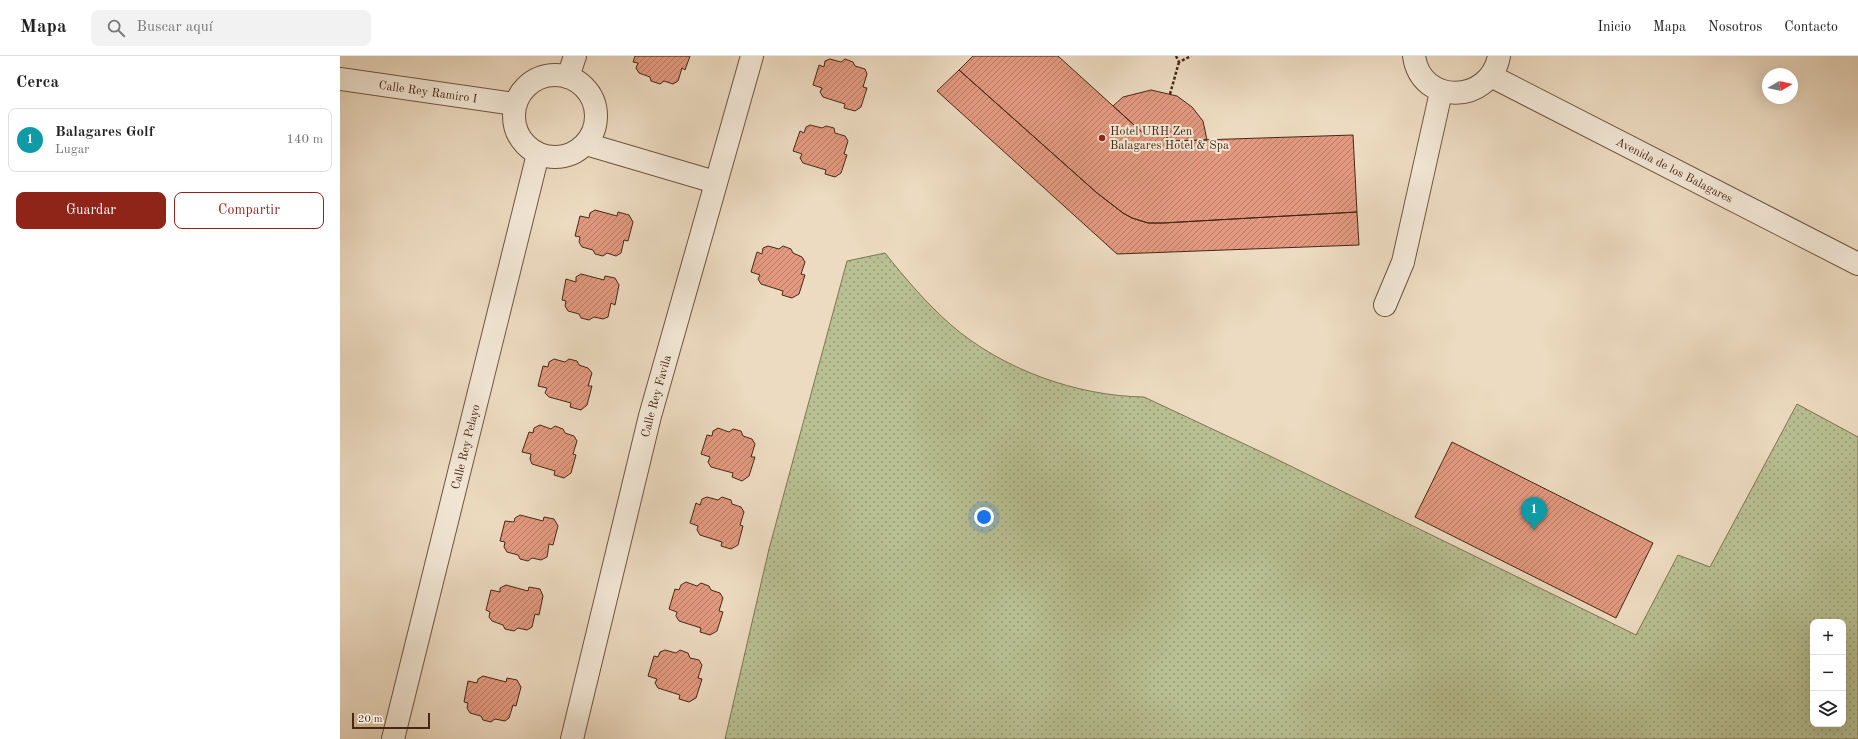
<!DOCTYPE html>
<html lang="es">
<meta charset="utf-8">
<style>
body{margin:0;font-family:"Old Standard TT",serif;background:#f2f2f2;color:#222}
.controls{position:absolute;right:12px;bottom:12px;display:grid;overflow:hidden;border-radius:8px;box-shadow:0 4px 16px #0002}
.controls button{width:36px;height:36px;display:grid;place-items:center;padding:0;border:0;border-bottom:1px solid #e0e0e0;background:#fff;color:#222;font:20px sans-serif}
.compass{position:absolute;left:1422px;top:12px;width:36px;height:36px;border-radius:50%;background:#fff;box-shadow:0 4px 16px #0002;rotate:81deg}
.scale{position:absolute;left:12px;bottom:10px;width:78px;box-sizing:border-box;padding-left:4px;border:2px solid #472714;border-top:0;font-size:11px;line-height:14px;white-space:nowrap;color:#472714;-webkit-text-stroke:3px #f3e8d7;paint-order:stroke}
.you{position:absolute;left:644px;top:461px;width:14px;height:14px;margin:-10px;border:3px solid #fff;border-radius:50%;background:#1a73e8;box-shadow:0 0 0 6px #1a73e833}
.badge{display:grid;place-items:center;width:26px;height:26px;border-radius:50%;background:#8f2418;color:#fff;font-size:13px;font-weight:700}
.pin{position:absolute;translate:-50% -33px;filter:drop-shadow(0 1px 2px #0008)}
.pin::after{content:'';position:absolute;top:21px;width:14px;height:12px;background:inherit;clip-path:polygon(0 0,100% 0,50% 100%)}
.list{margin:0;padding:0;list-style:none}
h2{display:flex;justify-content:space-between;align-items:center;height:52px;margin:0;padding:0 16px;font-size:17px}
h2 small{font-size:13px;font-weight:400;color:#767676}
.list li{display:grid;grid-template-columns:26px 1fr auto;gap:12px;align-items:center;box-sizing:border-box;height:64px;margin:0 8px 8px;padding:0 8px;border:1px solid #e0e0e0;border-radius:8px}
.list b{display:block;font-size:15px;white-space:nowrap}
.list p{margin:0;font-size:13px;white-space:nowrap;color:#767676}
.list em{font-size:13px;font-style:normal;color:#767676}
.actions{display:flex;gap:8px;padding:12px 16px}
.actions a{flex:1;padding:9px 0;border:1px solid #8f2418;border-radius:8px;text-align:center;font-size:14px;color:#8f2418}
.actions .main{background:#8f2418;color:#fff}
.icon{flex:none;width:22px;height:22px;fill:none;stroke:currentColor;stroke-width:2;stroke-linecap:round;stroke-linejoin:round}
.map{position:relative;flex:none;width:1518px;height:683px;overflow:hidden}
header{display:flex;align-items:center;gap:24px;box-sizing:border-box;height:56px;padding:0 20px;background:#fff;border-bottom:1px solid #e0e0e0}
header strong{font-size:19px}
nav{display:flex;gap:22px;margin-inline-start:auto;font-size:14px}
.search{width:280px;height:36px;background:#f2f2f2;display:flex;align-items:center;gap:10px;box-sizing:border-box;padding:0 14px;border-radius:8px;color:#767676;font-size:15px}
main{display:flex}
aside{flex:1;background:#fff}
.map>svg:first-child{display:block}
.grass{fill:url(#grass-dots);stroke:#807454;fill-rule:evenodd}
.building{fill:url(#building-hatch);stroke:#472714}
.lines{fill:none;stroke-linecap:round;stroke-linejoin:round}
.street-casing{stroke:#70543f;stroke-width:24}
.path{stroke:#472714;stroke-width:2.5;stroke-dasharray:3 2;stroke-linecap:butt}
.street{stroke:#f3e8d7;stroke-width:22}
.poi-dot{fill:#8f2418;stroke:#f3e8d7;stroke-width:1.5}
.labels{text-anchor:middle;stroke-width:4;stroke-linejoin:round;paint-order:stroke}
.street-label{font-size:12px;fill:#472714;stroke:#f3e8d7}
.poi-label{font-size:12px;fill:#472714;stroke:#f3e8d7;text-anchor:start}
</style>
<header>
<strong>Mapa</strong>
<div class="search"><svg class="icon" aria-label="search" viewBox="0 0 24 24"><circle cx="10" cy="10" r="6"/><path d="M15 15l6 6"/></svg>Buscar aquí</div>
<nav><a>Inicio</a><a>Mapa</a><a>Nosotros</a><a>Contacto</a></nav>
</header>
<main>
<aside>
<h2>Cerca<small></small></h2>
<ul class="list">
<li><span class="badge" style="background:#0f9aa8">1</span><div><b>Balagares Golf</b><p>Lugar</p></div><em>140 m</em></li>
</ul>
<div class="actions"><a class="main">Guardar</a><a>Compartir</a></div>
</aside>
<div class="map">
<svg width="1518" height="683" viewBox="0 0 1518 683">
<defs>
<pattern id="grass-dots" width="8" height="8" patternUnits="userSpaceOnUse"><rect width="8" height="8" fill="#b8c093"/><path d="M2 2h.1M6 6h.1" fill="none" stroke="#979c77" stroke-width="1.8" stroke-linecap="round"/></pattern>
<pattern id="building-hatch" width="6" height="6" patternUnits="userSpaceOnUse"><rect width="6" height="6" fill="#e2997f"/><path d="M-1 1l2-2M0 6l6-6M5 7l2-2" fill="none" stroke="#b97d67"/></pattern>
</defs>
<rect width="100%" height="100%" fill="#eddbc1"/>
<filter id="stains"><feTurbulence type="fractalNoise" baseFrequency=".005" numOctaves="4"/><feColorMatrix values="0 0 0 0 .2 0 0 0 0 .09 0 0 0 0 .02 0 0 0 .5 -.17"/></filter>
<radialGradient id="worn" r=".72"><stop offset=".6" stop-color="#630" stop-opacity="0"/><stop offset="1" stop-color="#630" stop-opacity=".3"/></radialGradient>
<path class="grass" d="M545 197C565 222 586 247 611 269 662 313 736 340 804 341L930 400 1296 579 1338 499 1370 511 1457 348 1518 381V683H385L429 493 507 205ZM1473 566H1503V668H1473Z"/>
<path class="building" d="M295 0H350L345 14 342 12 338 25 333 28 324 25 320 28 311 25 310 21 299 17 296 12 298 7 293 6Z
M633 0H718L804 78 822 77 831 85 1013 79 1017 156 823 167H808L792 162 783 157 757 137 619 14Z
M490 3 501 6 505 3 513 6 515 10 525 13 527 18 523 31 527 32 521 51 515 55 504 52 505 48 483 41 480 36 482 32 473 29 479 9 484 11 485 5Z
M619 14 757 137 783 157 792 162 808 167H823L1017 156 1019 189 777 198 597 35Z
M811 34 837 40 852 51 863 65 867 84 831 85 822 77 804 78 773 50 783 41Z
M470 69 482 72 486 70 494 72 495 77 505 80 508 85 504 98 507 99 501 117 495 121 485 118 486 114 463 107 460 102 462 98 453 95 460 75 464 77 466 71Z
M255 154 277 160 278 156 289 159 293 166 288 185 284 184 281 197 276 200 267 197 263 200 255 198 253 194 242 191 239 186 240 181 235 180 240 160 249 162 250 157Z
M428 190 439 193 443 190 451 193 453 197 462 201 465 206 461 218 465 219 459 238 452 242 442 239 443 235 421 228 418 223 420 219 411 216 417 196 422 198 423 192Z
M241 218 264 224 265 220 275 222 279 229 275 249 271 247 268 261 263 263 254 261 249 264 241 262 239 258 228 255 225 250 226 245 222 244 226 223 236 226V221Z
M214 303 225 306 229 303 237 305 239 309 248 312 252 317 248 330H252L247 349 241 354 230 351 231 347 209 341 205 337 207 332 198 330 203 310 208 311 209 306Z
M200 369 211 373 215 370 223 373 225 377 234 380 237 385 233 398 236 399 231 417 224 422 214 419 215 415 192 408 190 403 191 398 182 396 189 376 193 377 194 372Z
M378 372 389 376 393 373 401 375 403 380 412 383 415 388 411 401H415L409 420 402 425 392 421 393 417 371 411 368 406 370 401 361 398 367 379 372 380 373 375Z
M1112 386 1313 487 1276 562 1075 461Z
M367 441 378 444 382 441 391 444 392 448 401 451 404 456 400 469 403 470 398 489 391 493 381 490 382 486 360 479 357 474 358 470 350 467 356 447 360 449 362 443Z
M180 459 203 465 204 461 214 463 218 470 213 489 209 488 207 501 201 504 192 502 188 505 180 503 178 499 167 496 164 491 165 486 160 485 165 465 174 466 175 462Z
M346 526 357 530 361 527 369 530 371 534 380 537 383 542 379 555 383 556 377 575 370 579 360 576 361 572 339 565 336 560 337 556 329 553 335 533 339 534 341 529Z
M166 529 188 535 189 531 200 533 203 540 199 559 195 558 192 571 187 574 178 572 174 575 165 573 163 569 152 565 149 561 150 556 146 554 151 534 160 536V532Z
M325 594 336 597 340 594 348 597 350 602 359 604 362 609 358 622 362 623 356 642 349 646 339 643 340 639 318 632 315 627 317 623 308 620 314 600 318 601 320 596Z
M143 620 166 626 167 622 177 624 181 631 176 650 173 649 169 662 165 665 155 663 151 666 143 664 141 660 130 657 127 652 128 647 124 646 128 625 137 627 138 623Z"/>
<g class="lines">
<defs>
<g id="street">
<path d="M1074 0C1081 50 1150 48 1159 0"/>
<circle cx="215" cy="60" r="41"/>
<path id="s1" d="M1151 20 1518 208"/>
<path d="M228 21 235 0"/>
<path id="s2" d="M0 23 175 48"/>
<path d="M246 88 375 126"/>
<path d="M1045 249 1063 206 1101 36"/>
<path id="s3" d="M53 683 198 98"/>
<path id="s4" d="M232 683 310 360 412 0"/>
</g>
</defs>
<use href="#street" class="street-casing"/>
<path class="path" d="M836 0 839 6 851 0
M830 38 839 6"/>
<use href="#street" class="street"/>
</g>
<circle class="poi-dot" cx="762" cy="82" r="4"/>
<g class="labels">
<g class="street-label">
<text dy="4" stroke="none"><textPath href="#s2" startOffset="89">Calle Rey Ramiro I</textPath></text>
<text dy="4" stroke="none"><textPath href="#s1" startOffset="206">Avenida de los Balagares</textPath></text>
<text dy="4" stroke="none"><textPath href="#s4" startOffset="353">Calle Rey Favila</textPath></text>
<text dy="4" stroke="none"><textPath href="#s3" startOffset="301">Calle Rey Pelayo</textPath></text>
</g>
<g class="poi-label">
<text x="770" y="79">Hotel URH Zen<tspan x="770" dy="14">Balagares Hotel &amp; Spa</tspan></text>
</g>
</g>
<rect width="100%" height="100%" filter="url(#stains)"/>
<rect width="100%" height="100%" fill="url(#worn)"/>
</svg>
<div class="controls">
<button>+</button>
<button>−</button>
<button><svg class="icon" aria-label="layers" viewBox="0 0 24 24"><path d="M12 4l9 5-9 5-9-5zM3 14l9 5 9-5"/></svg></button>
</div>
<svg class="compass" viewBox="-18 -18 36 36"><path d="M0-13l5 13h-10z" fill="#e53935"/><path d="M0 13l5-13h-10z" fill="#767676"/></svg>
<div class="scale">20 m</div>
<div class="you"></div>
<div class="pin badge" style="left:1194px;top:474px;background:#0f9aa8">1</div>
</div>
</main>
